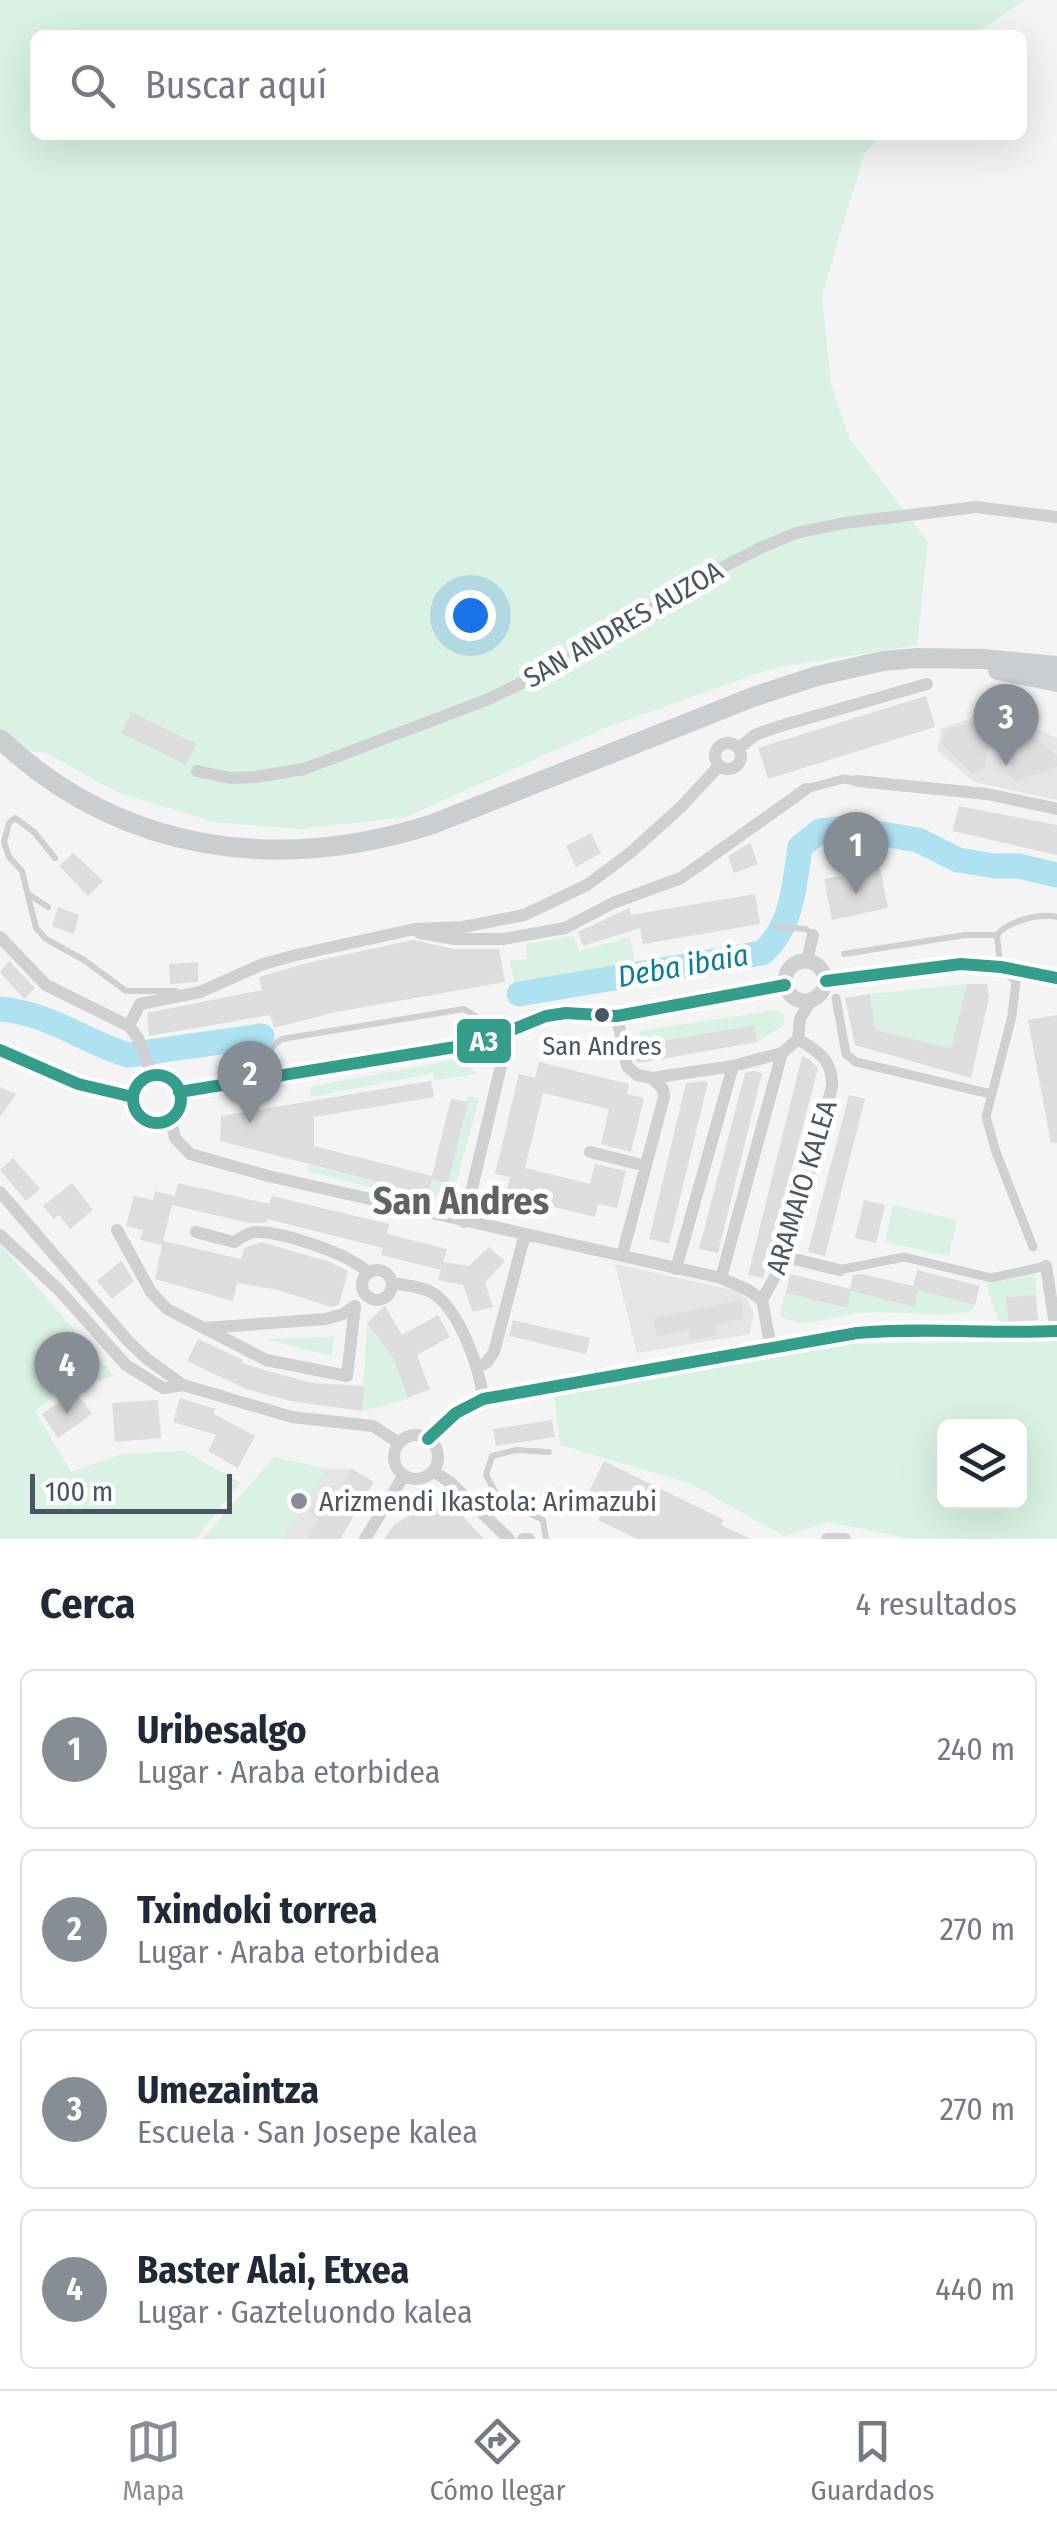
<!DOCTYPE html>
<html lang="es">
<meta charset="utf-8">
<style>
body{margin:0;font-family:"Fira Sans Condensed",sans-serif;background:#f2f2f3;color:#1f2937}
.controls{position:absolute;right:30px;bottom:30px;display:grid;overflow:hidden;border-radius:15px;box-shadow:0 10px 40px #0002}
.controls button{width:90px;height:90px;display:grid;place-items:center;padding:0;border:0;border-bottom:2px solid #e0e1e3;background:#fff;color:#1f2937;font:50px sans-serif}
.scale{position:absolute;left:30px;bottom:25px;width:202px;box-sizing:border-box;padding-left:10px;border:5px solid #4a5661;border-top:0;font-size:28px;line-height:35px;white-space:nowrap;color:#4a5661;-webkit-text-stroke:8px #fff;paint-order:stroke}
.you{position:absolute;left:470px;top:615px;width:35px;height:35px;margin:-25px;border:8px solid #fff;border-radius:50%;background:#1a73e8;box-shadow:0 0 0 15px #1a73e833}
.badge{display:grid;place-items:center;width:65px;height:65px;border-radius:50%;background:#868d94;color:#fff;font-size:32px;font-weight:700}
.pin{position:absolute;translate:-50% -82px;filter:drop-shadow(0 2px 5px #0008)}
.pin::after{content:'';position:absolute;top:52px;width:35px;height:30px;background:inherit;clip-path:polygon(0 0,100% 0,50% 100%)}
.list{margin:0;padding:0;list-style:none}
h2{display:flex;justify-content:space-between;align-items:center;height:130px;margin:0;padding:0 40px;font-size:42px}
h2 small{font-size:32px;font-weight:400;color:#747a83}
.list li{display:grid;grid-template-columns:65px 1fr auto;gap:30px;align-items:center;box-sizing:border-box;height:160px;margin:0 20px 20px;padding:0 20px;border:2px solid #e0e1e3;border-radius:15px}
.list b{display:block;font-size:38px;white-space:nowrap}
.list p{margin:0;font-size:32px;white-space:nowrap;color:#747a83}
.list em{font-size:32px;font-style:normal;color:#747a83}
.icon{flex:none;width:55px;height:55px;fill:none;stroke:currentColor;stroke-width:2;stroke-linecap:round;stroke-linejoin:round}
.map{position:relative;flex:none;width:1057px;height:1539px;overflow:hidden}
.search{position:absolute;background:#fff;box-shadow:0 10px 40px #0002;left:30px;right:30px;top:30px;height:110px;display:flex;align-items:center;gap:25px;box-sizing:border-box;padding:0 35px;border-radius:15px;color:#747a83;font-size:38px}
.sheet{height:850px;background:#fff}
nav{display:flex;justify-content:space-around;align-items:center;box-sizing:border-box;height:140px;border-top:2px solid #e0e1e3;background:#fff;font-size:28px;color:#747a83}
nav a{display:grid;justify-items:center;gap:5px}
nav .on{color:#868d94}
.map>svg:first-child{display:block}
.education{fill:#e6e5e6}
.green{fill:#d9f2e3;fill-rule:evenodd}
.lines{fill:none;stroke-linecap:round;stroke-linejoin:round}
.river{stroke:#aee2f0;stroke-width:25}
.building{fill:#ddddde}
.service{stroke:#ced0d2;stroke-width:6}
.pedestrian{stroke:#ced0d2;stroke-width:9}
.minor{stroke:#ced0d2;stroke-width:12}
.tertiary{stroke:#ced0d2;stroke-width:15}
.primary{stroke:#caced1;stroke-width:20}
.bus-1-casing{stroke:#fff;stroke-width:20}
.bus-1{stroke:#349d8b;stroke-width:12}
.bus-dot{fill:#4a5661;stroke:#fff;stroke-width:4}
.poi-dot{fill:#868d94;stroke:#fff;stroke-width:4}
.labels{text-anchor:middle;stroke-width:10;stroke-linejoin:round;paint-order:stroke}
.bus-label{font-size:26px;fill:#4a5661;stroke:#fff}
.street-label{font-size:28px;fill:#4a5661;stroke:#fff}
.poi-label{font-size:28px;fill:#4a5661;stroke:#fff;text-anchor:start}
.water-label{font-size:30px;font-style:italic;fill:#0c7c9b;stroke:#fff}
.district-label{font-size:38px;font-weight:bold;fill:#5f6368;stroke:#fff}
.line-badge{stroke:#fff;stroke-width:4}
.badge-label{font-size:28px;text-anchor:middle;font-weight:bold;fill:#fff}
</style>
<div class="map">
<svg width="1057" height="1539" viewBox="0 0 1057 1539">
<rect width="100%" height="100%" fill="#f4f4f4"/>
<path class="education" d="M983 714 1017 721 1057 738V800L974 782 937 750 942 728Z
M615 1264 736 1291 746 1297 754 1314 749 1334 637 1353Z
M274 1457 327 1469H352L374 1482 340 1539H203Z"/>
<path class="green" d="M0 0H1025L974 35H35V135H881L864 154 822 295 831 385 849 438 928 542 917 645 773 668 605 728 406 817 301 829 214 822 117 792 46 753 0 749Z
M574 936 579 951 630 937 635 963 514 982 510 960 527 959 526 944Z
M967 984 951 1048 875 1030 870 994Z
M775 1010 784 1015 783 1026 757 1042 753 1025 633 1046 641 1031Z
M459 1059 478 1074 435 1080 433 1073 311 1097 309 1087Z
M468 1096 479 1098 453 1196 437 1193 434 1204 308 1171 309 1165 428 1195 432 1179 448 1182Z
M893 1205 957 1220 949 1256 885 1242Z
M0 1244 114 1376 60 1391 35 1411 71 1472 122 1454 184 1451 240 1482 196 1539H0Z
M1035 1274 1036 1295 1007 1297 1009 1324 1000 1325 986 1284Z
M918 1290 975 1305 970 1312C939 1318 893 1310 859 1313 832 1316 807 1330 781 1317L780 1311 786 1293 846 1308 851 1291 913 1307Z
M367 1323 393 1358 408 1399 362 1411Z
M334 1337 332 1356 264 1339Z
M1057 1341V1539H914L828 1522 784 1536 689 1483 560 1445 554 1394 840 1344ZM944 1426H1020V1502H944Z
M274 1457 327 1469 281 1539H216L208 1533Z"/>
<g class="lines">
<path class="river" d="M519 994 762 953C793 926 794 886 800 847L820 831 845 828 918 840 958 860 994 866H1018L1057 875
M0 1009C52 1014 82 1041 128 1055L262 1036"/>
</g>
<path class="building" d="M926 696 935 727 768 779 758 748Z
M131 712 197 744 186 765 121 733Z
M982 718 992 725 1019 730 1024 727 1057 756V767L1015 781 1010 776 1013 758 1007 751 988 747 984 768 972 773 942 745 944 731Z
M959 806 1057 825V855L952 831Z
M591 833 601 853 576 867 566 846Z
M750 843 758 864 734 873 728 856Z
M73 853 103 881 88 896 59 866Z
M880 868 888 908 832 920 824 879Z
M755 894 760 924 643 944 640 928 583 946 578 932 629 908 631 915Z
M58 907 79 915 74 934 52 926Z
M413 940 454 949H499L505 982 336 1012 274 1028 270 1015 149 1036 147 1013 262 990 259 977 311 962Z
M9 961 35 988 24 999 0 972Z
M198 962V982L170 984 169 964Z
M967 984H987L989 997 971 1078 855 1045 845 998 870 994 875 1030 951 1048Z
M1057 1015V1143H1051L1028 1020Z
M754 1025 757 1042 639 1063 636 1061 633 1046Z
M802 1056 809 1059 818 1068 763 1278 748 1275Z
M539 1062 629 1084 627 1094 644 1098 631 1152 601 1144 609 1109 543 1093 525 1168 590 1184 595 1164 626 1171 617 1208 598 1204 595 1217 506 1195 510 1177 495 1174 519 1074 535 1078Z
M753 1071 762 1073 718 1253 699 1249 745 1073Z
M431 1081 434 1097 314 1117V1146L432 1176 451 1099 468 1102 448 1183 432 1179 428 1195 220 1141 221 1116Z
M703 1081 708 1082 669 1244 649 1239 686 1083Z
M0 1087 16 1094 0 1117Z
M849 1095 865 1099 825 1256 808 1252Z
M13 1158 40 1189 26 1201 0 1170Z
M72 1183 93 1210 70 1229 59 1215 54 1219 43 1206Z
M178 1183 269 1204 272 1196 389 1224 387 1234 447 1249 443 1264 444 1262 469 1266 489 1247 505 1261 485 1282 493 1307 473 1312 463 1285 438 1280 441 1270 381 1255 383 1248 267 1219 266 1223H249L172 1205 163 1241 241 1259 244 1248 261 1242 330 1262 348 1271 339 1305 331 1307 278 1290 237 1283 233 1301 155 1279 162 1245 140 1240 143 1230 126 1226 134 1196 153 1200 155 1191 174 1196 173 1201Z
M864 1200 885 1205 876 1243 855 1238Z
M121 1261 134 1281 112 1299 97 1281Z
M917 1270 980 1286 975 1305 918 1290 914 1307 851 1291 847 1308 786 1293 790 1274 850 1289 853 1275 862 1274 913 1286Z
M1036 1295 1038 1320 1008 1322 1006 1297Z
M741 1300 744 1318 715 1325 717 1335 690 1341 688 1330 657 1337 653 1318Z
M385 1306 402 1335 438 1315 450 1337 417 1355 430 1389 408 1398 393 1358 367 1323Z
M513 1320 590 1338 586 1354 509 1336Z
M198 1339 243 1360 242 1363 264 1370 312 1383 365 1386 362 1411 291 1401 246 1389 187 1361Z
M75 1391 92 1414 58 1438 42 1414Z
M180 1398 215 1409 214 1414 255 1436 238 1468 208 1451 216 1435 173 1422Z
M158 1400 161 1438 115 1442 112 1403Z
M552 1420 555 1437 496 1446 493 1429Z
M604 1461 724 1520 721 1525 751 1539H637L598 1520 604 1508 586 1498Z
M352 1469 374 1482 340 1539H307L319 1519 309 1512 318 1499 330 1507Z
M420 1508 457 1510 484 1539H384L394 1525Z"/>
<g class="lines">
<path class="service" d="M55 858 34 832 15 818 9 823 4 842 9 857 22 871 36 928 46 939 84 960 126 991H176
M28 894 48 907
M776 927 806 929 812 934
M997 935C1008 921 1040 913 1057 917
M844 954 965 935H997L1000 965
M251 1076 276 1043 282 1039 464 1009 501 1032
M546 1539 543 1520 498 1497 486 1475 492 1456 516 1450 549 1452"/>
<path class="pedestrian" d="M806 789 843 779 857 781
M1006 971 1016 981 1012 1016 986 1117 996 1152 1033 1247
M836 998 846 1054 856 1062 991 1094
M839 1270 904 1257 991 1278 1046 1266"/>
<path class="minor" d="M715 756a13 13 0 1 1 26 0a13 13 0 1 1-26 0Z
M739 748 755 735 777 727 927 684
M197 771 230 778 255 777 304 769 489 699 569 659 692 583 760 548 796 533 844 523 976 507 1057 517
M857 781 987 794 1057 809
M420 933 455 939H503L565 928 613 903 681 878 806 789
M0 937 46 985 129 1026 138 1038 152 1076
M807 960 813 935
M617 1016 627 1066 637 1075 652 1078 733 1066 782 1053 798 1039 800 1019 811 1000
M129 1026 140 1004 200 992 263 964 296 955 415 929 463 927 524 915 587 885 630 853 681 807 719 766
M170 1119 175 1138 190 1154 268 1176 721 1278 748 1290 762 1300 771 1348
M590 1152 646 1166
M0 1192 128 1341 147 1359 183 1385 292 1417 373 1426 399 1443
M464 1222 504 1053 491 1039
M117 1230 151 1292 167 1309 266 1360 347 1376 355 1306 343 1314 326 1319 204 1328
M196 1232 234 1242C241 1238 248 1232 256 1232 283 1232 351 1254 368 1273
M0 1235 60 1291 126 1365 163 1388 183 1385
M622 1256 664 1097 663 1089 652 1078
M786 1257 839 1270
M1046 1266 1056 1331
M676 1269 733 1066
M362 1285a15 15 0 1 1 30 0a15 15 0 1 1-30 0Z
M721 1278 782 1053
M392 1283C404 1285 420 1286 431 1292 459 1308 480 1368 483 1399
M762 1300 786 1257 832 1087C833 1060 819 1052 798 1039
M477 1368 487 1362 494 1352 525 1234
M394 1457a22 22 0 1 1 44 0a22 22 0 1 1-44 0Z
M433 1471 451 1483 509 1539
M365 1539 404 1475
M523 1539H529
M827 1539H845"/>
<path class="tertiary" d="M785 981a20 20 0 1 1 40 0a20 20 0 1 1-40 0Z
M826 981 961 964 1001 967 1057 978
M0 1050 78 1084 133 1097
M133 1099a24 24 0 1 1 48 0a24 24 0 1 1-48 0Z
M179 1092 480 1043 546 1016 566 1013 617 1016 785 985
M428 1439 456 1413 483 1399 857 1333 889 1330 991 1334 1057 1331"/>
<path class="primary" d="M998 670 1057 682
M0 739C121 853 278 874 433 824L753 697 817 676 883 661 917 658 983 659 1057 666"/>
<defs>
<path id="bus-1" d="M826 981 961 964 1001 967 1057 978
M0 1050 78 1084 133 1097
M133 1099a24 24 0 1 1 48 0a24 24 0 1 1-48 0Z
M179 1092 480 1043 546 1016 566 1013 617 1016 785 985
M428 1439 456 1413 483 1399 857 1333C923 1327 990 1334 1057 1331"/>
</defs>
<use href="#bus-1" class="bus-1-casing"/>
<use href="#bus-1" class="bus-1"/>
</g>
<circle class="bus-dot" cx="602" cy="1015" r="9"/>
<circle class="poi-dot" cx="299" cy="1501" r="10"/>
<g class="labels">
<g class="bus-label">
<text x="602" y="1055">San Andres</text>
</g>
<g class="street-label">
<text transform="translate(623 624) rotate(-30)" y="10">SAN ANDRES AUZOA</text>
<text transform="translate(801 1187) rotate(-73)" y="10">ARAMAIO KALEA</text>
</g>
<g class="poi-label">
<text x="319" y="1511">Arizmendi Ikastola: Arimazubi</text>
</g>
<g class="water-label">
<text transform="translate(683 966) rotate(-10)" y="10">Deba ibaia</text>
</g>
<g class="district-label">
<text x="461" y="1214">San Andres</text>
</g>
</g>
<rect class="line-badge" x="455" y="1017" width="58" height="48" rx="10" fill="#349d8b"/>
<g class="badge-label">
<text x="484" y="1051">A3</text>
</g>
</svg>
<div class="controls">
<button><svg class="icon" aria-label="layers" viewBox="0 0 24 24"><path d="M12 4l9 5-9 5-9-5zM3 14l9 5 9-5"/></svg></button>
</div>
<div class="scale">100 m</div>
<div class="you"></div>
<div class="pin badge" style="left:856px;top:894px">1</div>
<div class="pin badge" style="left:250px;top:1123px">2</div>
<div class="pin badge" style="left:1006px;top:766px">3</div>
<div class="pin badge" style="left:67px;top:1414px">4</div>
<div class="search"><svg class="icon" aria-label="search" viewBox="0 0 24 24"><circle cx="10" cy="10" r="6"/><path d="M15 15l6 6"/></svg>Buscar aquí</div>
</div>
<section class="sheet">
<h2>Cerca<small>4 resultados</small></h2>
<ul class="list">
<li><span class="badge">1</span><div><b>Uribesalgo</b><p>Lugar · Araba etorbidea</p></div><em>240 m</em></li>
<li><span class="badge">2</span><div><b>Txindoki torrea</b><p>Lugar · Araba etorbidea</p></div><em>270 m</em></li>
<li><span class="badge">3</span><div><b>Umezaintza</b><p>Escuela · San Josepe kalea</p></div><em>270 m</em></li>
<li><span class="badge">4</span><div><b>Baster Alai, Etxea</b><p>Lugar · Gazteluondo kalea</p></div><em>440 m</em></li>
</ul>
</section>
<nav>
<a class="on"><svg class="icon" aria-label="map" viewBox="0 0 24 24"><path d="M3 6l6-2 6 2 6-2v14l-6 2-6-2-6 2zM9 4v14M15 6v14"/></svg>Mapa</a>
<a><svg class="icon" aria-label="directions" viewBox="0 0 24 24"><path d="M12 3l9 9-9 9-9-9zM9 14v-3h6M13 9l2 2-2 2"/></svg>Cómo llegar</a>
<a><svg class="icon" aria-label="saved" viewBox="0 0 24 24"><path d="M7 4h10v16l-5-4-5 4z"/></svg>Guardados</a>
</nav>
